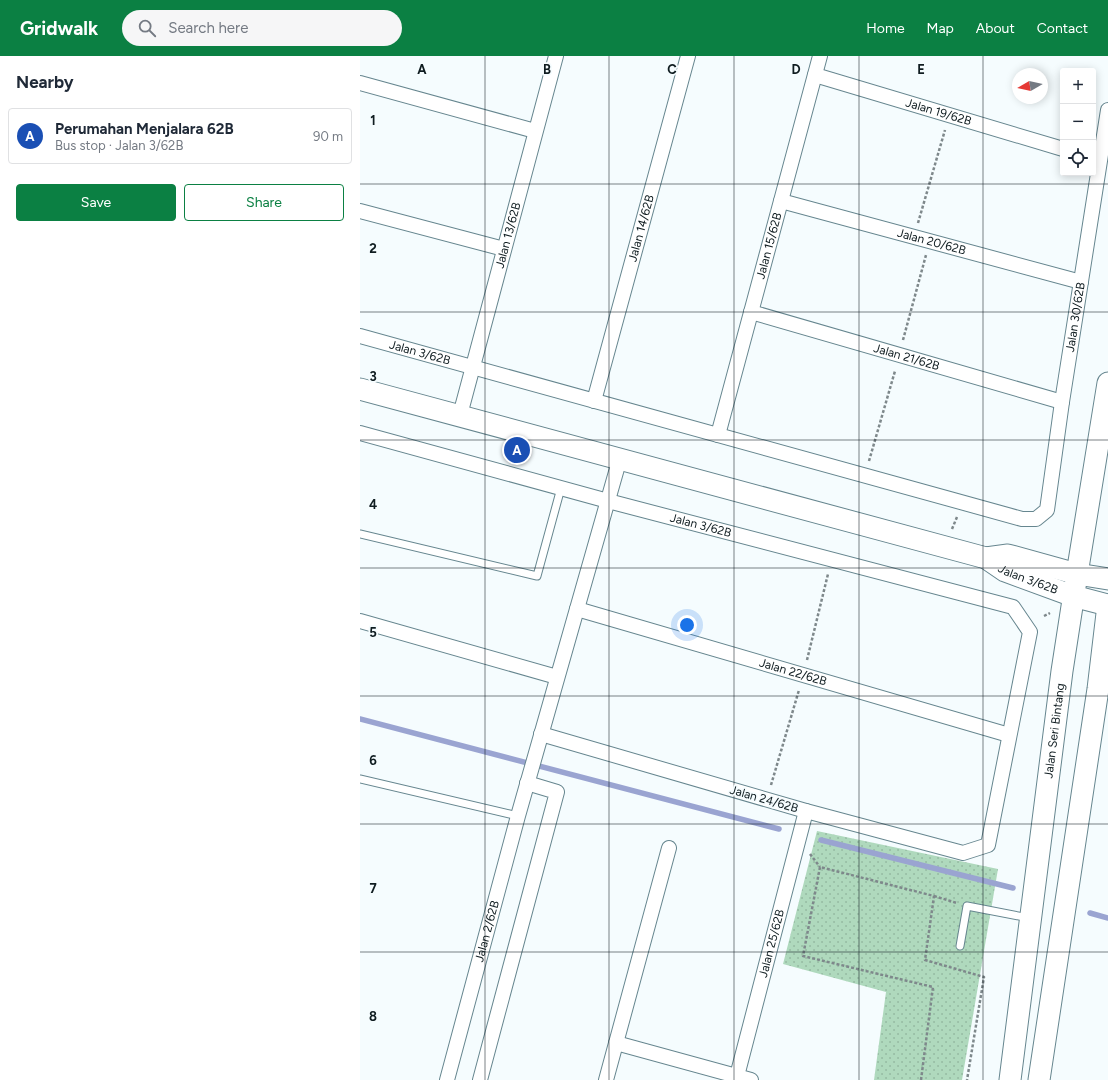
<!DOCTYPE html>
<meta charset="utf-8">
<style>
body{margin:0;font-family:Figtree,sans-serif;background:#f6f6f7;color:#1f2937}
.controls{position:absolute;right:12px;top:12px;display:grid;overflow:hidden;border-radius:4px;box-shadow:0 2px 10px #0003}
.controls button{width:36px;height:36px;display:grid;place-items:center;padding:0;border:0;border-bottom:1px solid #e0e1e3;background:#fff;color:#1f2937;font:20px sans-serif}
.compass{position:absolute;left:652px;top:12px;width:36px;height:36px;border-radius:50%;background:#fff;box-shadow:0 2px 10px #0003;rotate:261deg}
.you{position:absolute;left:327px;top:569px;width:14px;height:14px;margin:-10px;border:3px solid #fff;border-radius:50%;background:#1a73e8;box-shadow:0 0 0 6px #1a73e833}
.badge{display:grid;place-items:center;width:26px;height:26px;border-radius:50%;background:#0b8043;color:#fff;font-size:13px;font-weight:700}
.pin{position:absolute;translate:-50% -50%;border:2px solid #fff;box-shadow:0 1px 4px #0006}
.list{margin:0;padding:0;list-style:none}
h2{display:flex;justify-content:space-between;align-items:center;height:52px;margin:0;padding:0 16px;font-size:17px}
h2 small{font-size:13px;font-weight:400;color:#747a83}
.list li{display:grid;grid-template-columns:26px 1fr auto;gap:12px;align-items:center;box-sizing:border-box;height:56px;margin:0 8px 8px;padding:0 8px;border:1px solid #e0e1e3;border-radius:4px}
.list b{display:block;font-size:15px;white-space:nowrap}
.list p{margin:0;font-size:13px;white-space:nowrap;color:#747a83}
.list em{font-size:13px;font-style:normal;color:#747a83}
.actions{display:flex;gap:8px;padding:12px 16px}
.actions a{flex:1;padding:9px 0;border:1px solid #0b8043;border-radius:4px;text-align:center;font-size:14px;color:#0b8043}
.actions .main{background:#0b8043;color:#fff}
.icon{flex:none;width:22px;height:22px;fill:none;stroke:currentColor;stroke-width:2;stroke-linecap:round;stroke-linejoin:round}
.map{position:relative;flex:none;width:748px;height:1024px;overflow:hidden}
header{display:flex;align-items:center;gap:24px;box-sizing:border-box;height:56px;padding:0 20px;background:#0b8043;color:#fff}
header strong{font-size:19px}
nav{display:flex;gap:22px;margin-inline-start:auto;font-size:14px}
.search{width:280px;height:36px;background:#f6f6f7;display:flex;align-items:center;gap:10px;box-sizing:border-box;padding:0 14px;border-radius:22px;color:#747a83;font-size:15px}
main{display:flex}
aside{flex:1;background:#fff}
.map>svg:first-child{display:block}
.park{fill:url(#park-dots)}
.lines{fill:none;stroke-linecap:round;stroke-linejoin:round}
.stream{stroke:#9aa4d1;stroke-width:5.5}
.lane-casing{stroke:#66868f;stroke-width:9}
.street-casing{stroke:#66868f;stroke-width:16}
.secondary-casing{stroke:#66868f;stroke-width:23}
.path{stroke:#7e888b;stroke-width:2.5;stroke-dasharray:3 2;stroke-linecap:butt}
.lane{stroke:#fff;stroke-width:7}
.street{stroke:#fff;stroke-width:14}
.secondary{stroke:#fff;stroke-width:21}
.grid{fill:none;stroke:#0f1c20;stroke-width:1;stroke-opacity:0.55}
.labels{text-anchor:middle;stroke-width:3.5;stroke-linejoin:round;paint-order:stroke}
.street-label{font-size:12px;fill:#0f1c20;stroke:#f5fcfe}
.grid-label{font-size:13px;text-anchor:middle;font-weight:bold;fill:#0f1c20;stroke:#f5fcfe;stroke-width:3.5;stroke-linejoin:round;paint-order:stroke}
</style>
<header>
<strong>Gridwalk</strong>
<div class="search"><svg class="icon" aria-label="search" viewBox="0 0 24 24"><circle cx="10" cy="10" r="6"/><path d="M15 15l6 6"/></svg>Search here</div>
<nav><a>Home</a><a>Map</a><a>About</a><a>Contact</a></nav>
</header>
<main>
<aside>
<h2>Nearby<small></small></h2>
<ul class="list">
<li><span class="badge" style="background:#1a4fb4">A</span><div><b>Perumahan Menjalara 62B</b><p>Bus stop · Jalan 3/62B</p></div><em>90 m</em></li>
</ul>
<div class="actions"><a class="main">Save</a><a>Share</a></div>
</aside>
<div class="map">
<svg width="748" height="1024" viewBox="0 0 748 1024">
<defs>
<pattern id="park-dots" width="8" height="8" patternUnits="userSpaceOnUse"><rect width="8" height="8" fill="#afd9bd"/><path d="M2 2h.1M6 6h.1" fill="none" stroke="#95baa2" stroke-width="1.8" stroke-linecap="round"/></pattern>
</defs>
<rect width="100%" height="100%" fill="#f5fcfe"/>
<path class="park" d="M457 775 638 813 602 1024H514L526 936 423 908Z"/>
<g class="lines">
<path class="stream" d="M0 663 419 773
M461 784 653 832
M730 857 748 862"/>
<defs>
<path id="lane" d="M0 478 177 520 201 432
M0 723 158 760
M600 890 607 850 669 862"/>
<g id="street">
<path id="s1" d="M455 19 703 93"/>
<path d="M0 27 175 75"/>
<path id="s2" d="M421 145 721 226"/>
<path d="M0 155 144 193"/>
<path id="s3" d="M391 256 702 346"/>
<path id="s4" d="M0 280 662 463H676L687 454 702 346 748 54"/>
<path id="s5" d="M234 345 328 0"/>
<path id="s6" d="M100 359 196 0"/>
<path id="s7" d="M0 377 248 445 653 551 670 576 628 789 603 797 446 755 181 678"/>
<path id="s8" d="M358 379 460 0"/>
<path id="s9" d="M217 553 649 679"/>
<path d="M0 565 197 621"/>
<path d="M256 987 391 1024"/>
<path id="s10" d="M377 1020 446 755"/>
<path id="s11" d="M87 1024 158 760 260 402"/>
<path d="M120 1024 197 736 167 727"/>
<path d="M246 1024 309 792"/>
</g>
<g id="secondary">
<path id="s12" d="M0 333 626 502 645 515 713 540 748 549"/>
<path d="M626 502 648 499 717 518 748 523"/>
<path id="s13" d="M650 1024 702 615 717 518 748 327"/>
<path d="M679 1024 738 633 748 549"/>
</g>
</defs>
<use href="#lane" class="lane-casing"/>
<use href="#street" class="street-casing"/>
<use href="#secondary" class="secondary-casing"/>
<path class="path" d="M558 167 585 74
M543 284 566 199
M509 405 535 315
M592 473 597 461
M684 560 690 557
M447 604 468 518
M411 729 439 634
M450 798 460 811
M574 840 597 847
M561 1024 573 931 443 900 460 811 574 840 565 904 624 921 607 1024"/>
<use href="#lane" class="lane"/>
<use href="#street" class="street"/>
<use href="#secondary" class="secondary"/>
</g>
<path class="grid" d="M125 0V1024M249 0V1024M374 0V1024M499 0V1024M623 0V1024M0 128H748M0 256H748M0 384H748M0 512H748M0 640H748M0 768H748M0 896H748"/>
<g class="labels">
<g class="street-label">
<text dy="4" stroke="none"><textPath href="#s1" startOffset="129">Jalan 19/62B</textPath></text>
<text dy="4" stroke="none"><textPath href="#s5" startOffset="179">Jalan 14/62B</textPath></text>
<text dy="4" stroke="none"><textPath href="#s6" startOffset="186">Jalan 13/62B</textPath></text>
<text dy="4" stroke="none"><textPath href="#s2" startOffset="156">Jalan 20/62B</textPath></text>
<text dy="4" stroke="none"><textPath href="#s8" startOffset="196">Jalan 15/62B</textPath></text>
<text dy="4" stroke="none"><textPath href="#s4" startOffset="910">Jalan 30/62B</textPath></text>
<text dy="4" stroke="none"><textPath href="#s4" startOffset="62">Jalan 3/62B</textPath></text>
<text dy="4" stroke="none"><textPath href="#s3" startOffset="162">Jalan 21/62B</textPath></text>
<text dy="4" stroke="none"><textPath href="#s7" startOffset="353">Jalan 3/62B</textPath></text>
<text dy="4" stroke="none"><textPath href="#s12" startOffset="696">Jalan 3/62B</textPath></text>
<text dy="4" stroke="none"><textPath href="#s9" startOffset="225">Jalan 22/62B</textPath></text>
<text dy="4" stroke="none"><textPath href="#s13" startOffset="352">Jalan Seri Bintang</textPath></text>
<text transform="translate(404 743) rotate(16)" y="4">Jalan 24/62B</text>
<text dy="4" stroke="none"><textPath href="#s11" startOffset="154">Jalan 2/62B</textPath></text>
<text dy="4" stroke="none"><textPath href="#s10" startOffset="137">Jalan 25/62B</textPath></text>
</g>
</g>
<g class="grid-label">
<text x="62" y="18">A</text>
<text x="187" y="18">B</text>
<text x="312" y="18">C</text>
<text x="436" y="18">D</text>
<text x="561" y="18">E</text>
<text x="13" y="69">1</text>
<text x="13" y="197">2</text>
<text x="13" y="325">3</text>
<text x="13" y="453">4</text>
<text x="13" y="581">5</text>
<text x="13" y="709">6</text>
<text x="13" y="837">7</text>
<text x="13" y="965">8</text>
</g>
</svg>
<div class="controls">
<button>+</button>
<button>−</button>
<button><svg class="icon" aria-label="locate" viewBox="0 0 24 24"><circle cx="12" cy="12" r="6"/><path d="M12 2v4M12 18v4M2 12h4M18 12h4"/></svg></button>
</div>
<svg class="compass" viewBox="-18 -18 36 36"><path d="M0-13l5 13h-10z" fill="#e53935"/><path d="M0 13l5-13h-10z" fill="#747a83"/></svg>
<div class="you"></div>
<div class="pin badge" style="left:157px;top:394px;background:#1a4fb4">A</div>
</div>
</main>
